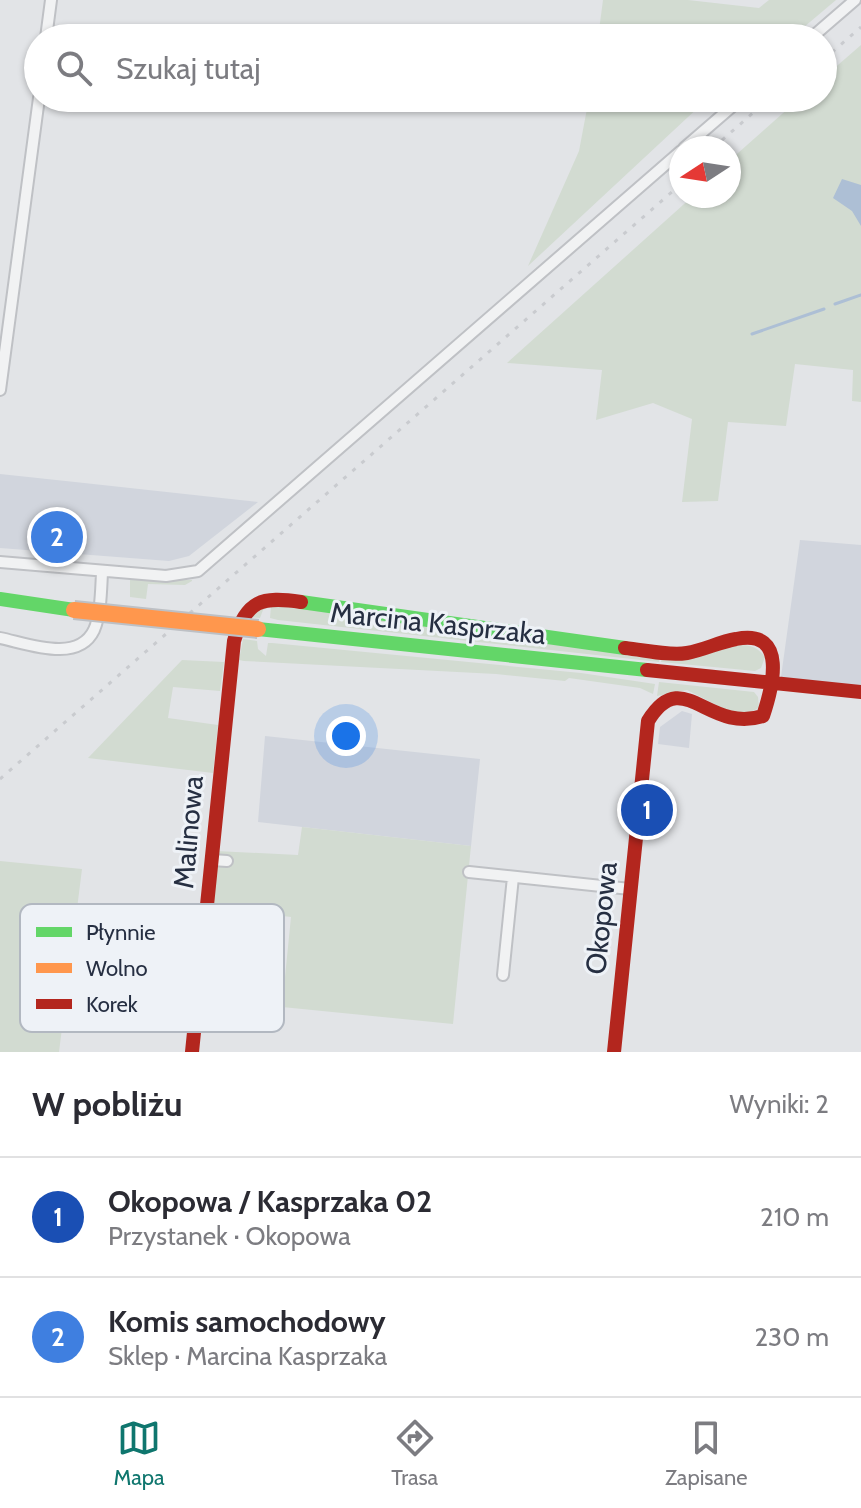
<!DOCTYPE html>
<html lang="pl">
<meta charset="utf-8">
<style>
body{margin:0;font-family:Cabin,sans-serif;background:#f7f7f7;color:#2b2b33}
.compass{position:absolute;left:669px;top:136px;width:72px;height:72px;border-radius:50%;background:#fff;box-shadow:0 2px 6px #0004;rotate:258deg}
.you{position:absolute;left:346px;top:736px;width:28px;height:28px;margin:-20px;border:6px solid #fff;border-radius:50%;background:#1a73e8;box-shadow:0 0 0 12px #1a73e833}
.badge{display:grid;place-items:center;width:52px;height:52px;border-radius:50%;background:#0f766e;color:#fff;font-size:26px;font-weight:700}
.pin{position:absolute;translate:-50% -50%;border:4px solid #fff;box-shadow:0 2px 8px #0006}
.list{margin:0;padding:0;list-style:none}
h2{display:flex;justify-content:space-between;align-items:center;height:104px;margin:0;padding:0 32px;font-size:34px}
h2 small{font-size:26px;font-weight:400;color:#7c7c81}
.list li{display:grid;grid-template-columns:52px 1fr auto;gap:24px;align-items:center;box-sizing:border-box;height:120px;padding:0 32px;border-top:2px solid #e1e1e2}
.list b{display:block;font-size:30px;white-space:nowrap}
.list p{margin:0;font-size:26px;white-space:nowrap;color:#7c7c81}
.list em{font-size:26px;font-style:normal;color:#7c7c81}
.icon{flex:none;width:44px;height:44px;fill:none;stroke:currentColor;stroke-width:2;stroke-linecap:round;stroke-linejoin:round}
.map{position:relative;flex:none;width:861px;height:1052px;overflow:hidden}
.search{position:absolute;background:#fff;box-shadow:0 2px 6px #0004;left:24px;right:24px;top:24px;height:88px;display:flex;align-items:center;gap:20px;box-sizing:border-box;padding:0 28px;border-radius:44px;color:#7c7c81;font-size:30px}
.sheet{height:344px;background:#fff}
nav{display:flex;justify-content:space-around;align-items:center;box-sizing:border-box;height:112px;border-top:2px solid #e1e1e2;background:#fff;font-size:22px;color:#7c7c81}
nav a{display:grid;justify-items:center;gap:4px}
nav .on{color:#0f766e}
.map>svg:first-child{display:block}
.built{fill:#d1d5dd}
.green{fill:#d2dbd1}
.water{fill:#adbfd5}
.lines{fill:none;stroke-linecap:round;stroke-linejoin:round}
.stream{stroke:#adbfd5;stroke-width:3}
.street-casing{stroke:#bfc1c5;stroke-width:14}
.street{stroke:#f1f2f3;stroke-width:10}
.fast{stroke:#63d668;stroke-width:14}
.jam{stroke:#b3261e;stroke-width:14}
.rail{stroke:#c9cbcf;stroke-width:3;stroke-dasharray:4 8;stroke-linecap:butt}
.slow-bridge-casing{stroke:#bdc0c5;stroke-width:20;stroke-linecap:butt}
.slow-bridge{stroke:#ff974d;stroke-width:16}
.labels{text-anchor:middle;stroke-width:6;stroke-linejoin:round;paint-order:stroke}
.street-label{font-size:28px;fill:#262f42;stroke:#eef2f7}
.key{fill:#eef2f7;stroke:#b2b8c1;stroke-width:2}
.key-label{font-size:22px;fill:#262f42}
</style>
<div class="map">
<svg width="861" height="1052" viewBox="0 0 861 1052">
<rect width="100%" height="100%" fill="#e2e4e7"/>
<path class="built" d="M0 474 75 482 258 502 189 556 169 561 0 548Z
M800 540 861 545V692L780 684Z
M682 711 692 714 689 748 658 744 660 727Z
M265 736 480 759 471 846 258 822Z"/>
<path class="green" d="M603 0H688L759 8 769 0H836L791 38H598Z
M861 45V402L852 401 853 370 795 364 786 426 728 422 718 501 682 502 692 419 653 403 596 420 602 370 507 363 693 196H729V161L800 98H823V78Z
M589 98H719L708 108 702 104 528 266 579 151Z
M130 580H192V581L185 585 148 584 146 599 130 597Z
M271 604 660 656 659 662 278 620 270 618 271 606 263 610 260 618 249 617Z
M243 639 257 641 258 649 266 656 268 643H272L581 673 655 684 653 694 640 688 569 678 565 681 496 674 244 661 239 660Z
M734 645C748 645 756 645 765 657L761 668 755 671 661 662 662 657Z
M182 660 224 662 220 691 173 687 168 718 218 725 213 773 88 758Z
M659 682 754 692 758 697 759 708 740 717 687 690 657 696Z
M302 827 471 846 453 1024 282 1007 291 917 210 907 216 851 298 855Z
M0 861 82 869 59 1052H0Z"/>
<path class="water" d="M842 179 861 185V226L852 211 833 198Z"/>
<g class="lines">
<path class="stream" d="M835 304 861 295
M752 334 824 309"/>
<defs>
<path id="street" d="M46 38 51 0
M811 38 855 0
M684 148 742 98
M0 390 39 98
M0 562 166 576 198 571 681 151
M0 638C26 643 78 664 94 630 101 614 101 590 102 573
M212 860 227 861
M469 872 630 889
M503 975 513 877"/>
</defs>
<use href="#street" class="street-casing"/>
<use href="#street" class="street"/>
<path class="fast" d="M0 599 74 610
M301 602 625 648
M258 629 647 670"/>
<path class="jam" d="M647 670 861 692
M192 1052 234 641C246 600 262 596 301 602
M614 1052 648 721C683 664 707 734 763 716 772 689 789 628 736 639 719 642 704 650 687 653 668 656 645 650 625 648"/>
<path class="rail" d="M823 60 861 27
M713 148 770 98
M0 779 681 184"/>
<defs>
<path id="slow-bridge" d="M74 610 258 629"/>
</defs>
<use href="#slow-bridge" class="slow-bridge-casing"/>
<use href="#slow-bridge" class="slow-bridge"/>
</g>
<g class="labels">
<g class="street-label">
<text transform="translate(438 623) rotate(6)" y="10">Marcina Kasprzaka</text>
<text transform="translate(188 832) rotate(-85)" y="10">Malinowa</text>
<text transform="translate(601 918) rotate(-84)" y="10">Okopowa</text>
</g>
</g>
<rect x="20" y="904" width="264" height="128" rx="12" class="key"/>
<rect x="36" y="927" width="36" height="10" fill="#63d668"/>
<rect x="36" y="963" width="36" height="10" fill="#ff974d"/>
<rect x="36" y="999" width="36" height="10" fill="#b3261e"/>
<g class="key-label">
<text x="86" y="940">Płynnie</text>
<text x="86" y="976">Wolno</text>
<text x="86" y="1012">Korek</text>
</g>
</svg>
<svg class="compass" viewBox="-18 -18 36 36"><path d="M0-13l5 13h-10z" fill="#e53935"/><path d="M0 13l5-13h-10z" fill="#7c7c81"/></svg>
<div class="you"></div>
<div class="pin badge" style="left:647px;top:810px;background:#1a4fb4">1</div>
<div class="pin badge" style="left:57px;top:537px;background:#3f7fe0">2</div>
<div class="search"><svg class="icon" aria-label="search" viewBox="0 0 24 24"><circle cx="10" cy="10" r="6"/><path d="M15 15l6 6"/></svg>Szukaj tutaj</div>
</div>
<section class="sheet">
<h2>W pobliżu<small>Wyniki: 2</small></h2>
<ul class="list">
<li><span class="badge" style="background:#1a4fb4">1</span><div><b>Okopowa / Kasprzaka 02</b><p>Przystanek · Okopowa</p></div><em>210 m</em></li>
<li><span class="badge" style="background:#3f7fe0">2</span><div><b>Komis samochodowy</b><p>Sklep · Marcina Kasprzaka</p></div><em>230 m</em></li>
</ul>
</section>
<nav>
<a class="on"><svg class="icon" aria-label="map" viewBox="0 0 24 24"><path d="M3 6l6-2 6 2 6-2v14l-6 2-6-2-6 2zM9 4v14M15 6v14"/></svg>Mapa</a>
<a><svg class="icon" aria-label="directions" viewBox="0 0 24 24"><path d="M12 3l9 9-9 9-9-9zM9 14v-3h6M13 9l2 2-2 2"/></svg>Trasa</a>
<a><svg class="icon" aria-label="saved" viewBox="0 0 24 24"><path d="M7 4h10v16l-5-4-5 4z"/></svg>Zapisane</a>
</nav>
